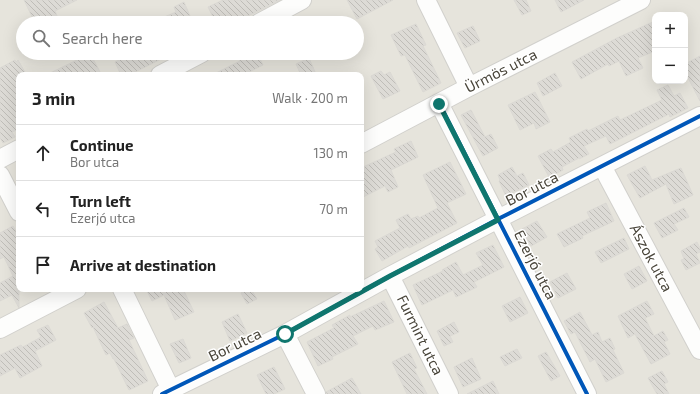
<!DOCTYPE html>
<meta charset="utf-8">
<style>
body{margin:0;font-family:"Exo 2",sans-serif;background:#f2f2f2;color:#222}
.controls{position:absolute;right:12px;top:12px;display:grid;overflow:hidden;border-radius:8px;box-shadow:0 4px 16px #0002}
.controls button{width:36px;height:36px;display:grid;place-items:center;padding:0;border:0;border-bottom:1px solid #e0e0e0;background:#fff;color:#222;font:20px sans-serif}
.stop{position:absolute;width:12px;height:12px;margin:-9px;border:3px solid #0f766e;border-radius:50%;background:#fff}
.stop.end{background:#0f766e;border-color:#fff;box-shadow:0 1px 4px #0008}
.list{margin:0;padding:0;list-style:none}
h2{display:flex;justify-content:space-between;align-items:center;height:52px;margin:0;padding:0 16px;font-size:17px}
h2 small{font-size:13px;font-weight:400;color:#767676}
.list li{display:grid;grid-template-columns:26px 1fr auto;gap:12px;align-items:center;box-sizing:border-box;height:56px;padding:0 16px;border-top:1px solid #e0e0e0}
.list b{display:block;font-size:15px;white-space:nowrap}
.list p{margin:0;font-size:13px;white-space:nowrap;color:#767676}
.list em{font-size:13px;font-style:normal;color:#767676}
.icon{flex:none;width:22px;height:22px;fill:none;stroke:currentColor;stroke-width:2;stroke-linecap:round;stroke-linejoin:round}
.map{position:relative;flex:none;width:700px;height:394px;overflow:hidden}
.search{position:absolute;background:#fff;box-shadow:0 4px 16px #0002;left:16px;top:16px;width:348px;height:44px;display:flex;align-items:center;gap:10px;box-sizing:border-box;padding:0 14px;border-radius:22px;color:#767676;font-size:15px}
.panel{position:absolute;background:#fff;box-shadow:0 4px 16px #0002;left:16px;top:72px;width:348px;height:220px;border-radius:8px}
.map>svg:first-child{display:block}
.residential{fill:#e6e4dc;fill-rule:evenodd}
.building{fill:url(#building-back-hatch);stroke:#dbd9d4}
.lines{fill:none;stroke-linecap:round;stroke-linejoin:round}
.minor-casing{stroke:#d1d0cc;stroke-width:20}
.minor{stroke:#fdfdfc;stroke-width:18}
.cycleway-casing{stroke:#fff;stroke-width:6}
.cycleway{stroke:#0057b8;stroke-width:4}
.route{stroke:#0f766e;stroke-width:5}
.labels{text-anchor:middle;stroke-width:3;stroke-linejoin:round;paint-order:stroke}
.street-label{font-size:15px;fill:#49453a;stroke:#fff}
</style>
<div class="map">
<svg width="700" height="394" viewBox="0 0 700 394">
<defs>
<pattern id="building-back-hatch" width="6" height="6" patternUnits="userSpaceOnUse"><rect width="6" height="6" fill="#dddbd6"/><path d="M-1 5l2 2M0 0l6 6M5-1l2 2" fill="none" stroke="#bfbdb8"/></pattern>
</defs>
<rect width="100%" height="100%" fill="#f3f2ee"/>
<path class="residential" d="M0 0H700V394H0ZM655 15H685V81H655ZM23 23H357V53H23ZM19 75H361V289H19Z"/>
<path class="building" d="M24 0H77L55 11 60 23H35Z
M223 0H280L234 23H216L208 7Z
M347 0H393L357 19Z
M514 0H526L531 11 522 15Z
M555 0H584L561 12Z
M184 2 190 16 186 17 189 23H150L176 12 174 7Z
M655 21V51L638 58 643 68 626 76 619 61 609 66 608 64 581 79 572 62 617 38Z
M416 24 426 45 423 46 441 83 423 92 405 55 401 56 391 35Z
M473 26 480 41 465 48 457 33Z
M85 53H90L100 72 94 75H46L79 59 78 56Z
M117 53H173L129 75H121L115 62 121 59Z
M243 53H257L263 65 243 75H212L240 61 237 56Z
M700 56V101L685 72V64Z
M309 58 315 72 309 75H301L296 64Z
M15 60 16 62 18 60 26 74 19 75V129L12 132 15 137 3 143 0 138V68Z
M381 71 384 75 390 72 400 91 383 99 371 76Z
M555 73 562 86 543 96 537 83Z
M668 85 674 96 680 93 688 108 670 117 669 114 610 144 606 136 584 146 589 154 579 159V158L562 167 563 170 549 177 538 156 551 149 553 152 571 142 569 138 587 129 588 131 618 116 620 120 662 100 657 90Z
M535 92 550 122 536 129 534 123 520 130 508 105Z
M471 110 485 137 491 134 498 148 483 156 461 115Z
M411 141 418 157 391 170 398 187 388 192 385 186 361 198V168L396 152 394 149Z
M450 162 466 194 447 203 457 223 409 248 408 246 382 261 375 249 378 247 375 241 400 228 396 220 408 214 411 219 418 216 419 218 438 208 423 175Z
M645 166 652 180 681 168 693 195 674 204 666 184 640 198 627 175Z
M512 167 517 176 523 173 529 185 506 196 499 181 500 180 498 175Z
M606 203 614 221 582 236 583 238 564 247 557 234 590 218 587 212Z
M684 208 689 217 674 224 678 230 662 238 654 223Z
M537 221 547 237 531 246 522 229Z
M13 226 19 237V308L12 295 0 301V283L13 276 4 257 0 259V233Z
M624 238 629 249 601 263 595 252Z
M697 242 700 248V252L696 254 700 263 686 270 681 260 684 259 681 251Z
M493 245 504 267 474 282 477 287 456 297 453 290 422 305 413 285 443 271 442 270 456 262 463 275 483 265 476 253Z
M639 266 647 281 632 289 624 274Z
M567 273 576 289 558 298 550 282Z
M146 289H183L194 312 175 320 164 295 152 301Z
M248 289H251L257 299 247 304 241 293Z
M520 297 528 313 510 322 502 306Z
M384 301 394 322 375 330 373 326 353 336 358 344 332 357 333 359 318 366 307 342 334 328 332 325 350 315V317Z
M647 301 654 314 645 318 654 336 663 331 668 340 664 342 670 354 651 364 635 334 628 338 618 316Z
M104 302 118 328 127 324 134 338 129 340 148 381 129 390 114 359H113L110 353 106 355 93 327 92 328 84 313Z
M580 312 592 335 598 332 602 342 610 338 615 349 613 350 624 373 606 382 595 359 590 362 575 332 571 334 564 321Z
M238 314 247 333 230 341 222 322Z
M454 322 459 332 450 336 453 342 444 346 437 331Z
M48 325 56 340 35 351 42 366 20 378 15 368 0 376V355L21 345 23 347 41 337 37 330Z
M183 339 191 358 179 363 170 344Z
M517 349 522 358 505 366 500 357Z
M546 352 560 376 551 381 538 356Z
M410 353 417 368 414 369 427 394H407L392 362Z
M472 358 481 379 463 387 454 367Z
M274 367 285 389 274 394H266L257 375Z
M662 371 668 382 664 384 669 394H657L648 378Z
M352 378 361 394H326V392Z
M493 381 499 394H467Z"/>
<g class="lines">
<defs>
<path id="minor" d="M426 0 469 87
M259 23 302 0
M160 75 202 53
M439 103 587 394
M361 144 469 87 641 0
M0 159 19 149
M602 166 700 350
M0 175 19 212
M390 276 449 394
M122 289 173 394
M0 329 77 289
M285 334 316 394
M162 394 285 334 390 276 498 219 700 116"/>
</defs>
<use href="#minor" class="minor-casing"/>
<use href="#minor" class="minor"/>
<defs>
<path id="cycleway" d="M439 103 587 394
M162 394 285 334 390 276 498 219 700 116"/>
</defs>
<use href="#cycleway" class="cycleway-casing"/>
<use href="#cycleway" class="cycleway"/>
</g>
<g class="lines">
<path class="route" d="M285 334 390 276 498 220 439 104"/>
</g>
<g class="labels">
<g class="street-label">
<text transform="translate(501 71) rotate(-27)" y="5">Ürmös utca</text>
<text transform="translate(532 189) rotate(-27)" y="5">Bor utca</text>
<text transform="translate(651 258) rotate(62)" y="5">Ászok utca</text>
<text transform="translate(535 265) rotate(63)" y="5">Ezerjó utca</text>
<text transform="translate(420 335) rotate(64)" y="5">Furmint utca</text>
<text transform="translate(235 345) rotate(-26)" y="5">Bor utca</text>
</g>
</g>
</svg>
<div class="controls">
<button>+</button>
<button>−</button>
</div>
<div class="stop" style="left:285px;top:334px"></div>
<div class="stop end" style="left:439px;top:104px"></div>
<div class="search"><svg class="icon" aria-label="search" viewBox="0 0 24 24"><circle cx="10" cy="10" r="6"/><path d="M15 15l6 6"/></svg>Search here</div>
<section class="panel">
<h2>3 min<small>Walk · 200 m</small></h2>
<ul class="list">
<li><svg class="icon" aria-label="ahead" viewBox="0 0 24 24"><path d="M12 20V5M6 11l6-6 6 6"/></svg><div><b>Continue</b><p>Bor utca</p></div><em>130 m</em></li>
<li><svg class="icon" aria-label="left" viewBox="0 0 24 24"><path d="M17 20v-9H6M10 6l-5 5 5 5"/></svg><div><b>Turn left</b><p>Ezerjó utca</p></div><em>70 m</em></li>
<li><svg class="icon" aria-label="arrive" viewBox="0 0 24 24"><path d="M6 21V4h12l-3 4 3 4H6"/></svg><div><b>Arrive at destination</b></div></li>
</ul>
</section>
</div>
